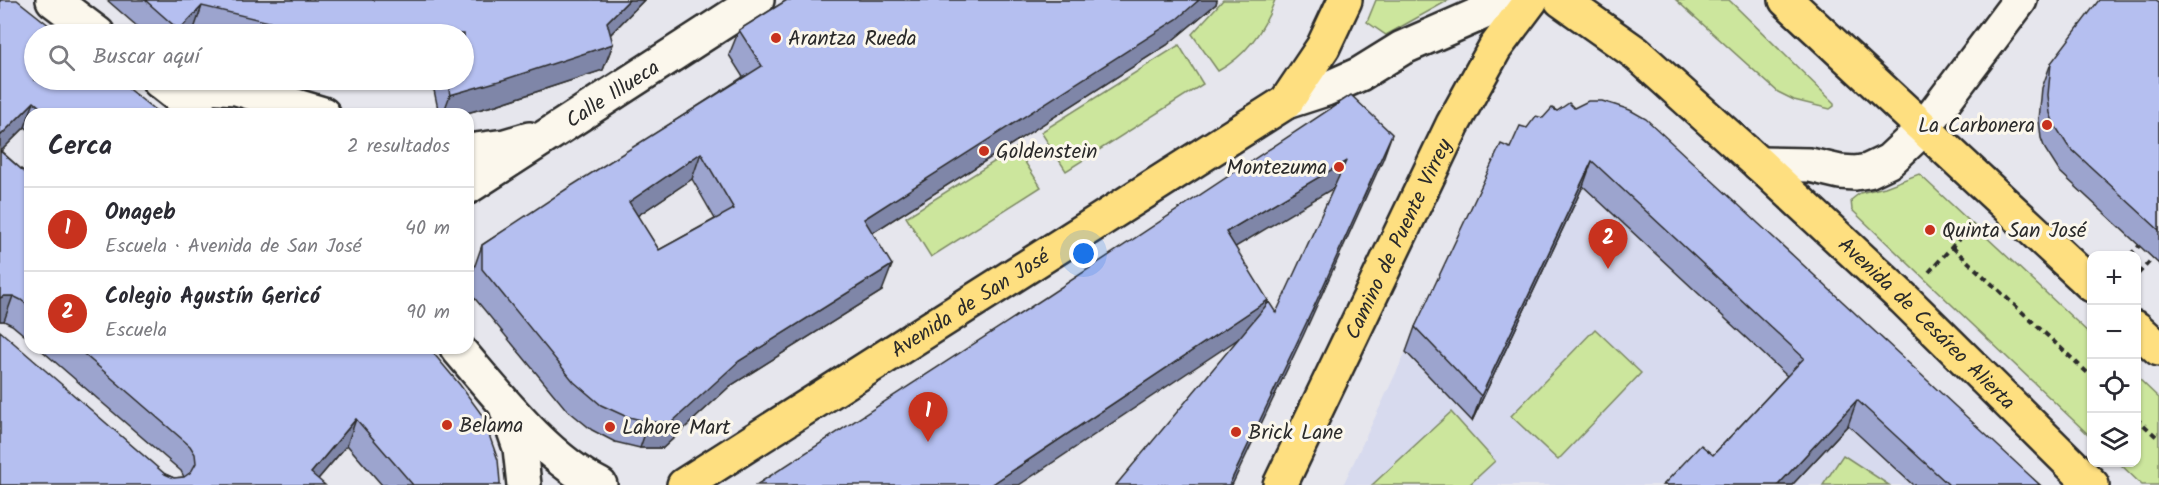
<!DOCTYPE html>
<html lang="es">
<meta charset="utf-8">
<style>
body{margin:0;font-family:Kalam,sans-serif;background:#f2f2f3;color:#2b2b33}
.controls{position:absolute;right:18px;bottom:18px;display:grid;overflow:hidden;border-radius:12px;box-shadow:0 2px 4px #0004}
.controls button{width:54px;height:54px;display:grid;place-items:center;padding:0;border:0;border-bottom:2px solid #e1e1e2;background:#fff;color:#2b2b33;font:30px sans-serif}
.you{position:absolute;left:1084px;top:254px;width:21px;height:21px;margin:-15px;border:4px solid #fff;border-radius:50%;background:#1a73e8;box-shadow:0 0 0 9px #1a73e833}
.badge{display:grid;place-items:center;width:39px;height:39px;border-radius:50%;background:#c8321e;color:#fff;font-size:20px;font-weight:700}
.pin{position:absolute;translate:-50% -50px;filter:drop-shadow(0 2px 3px #0008)}
.pin::after{content:'';position:absolute;top:32px;width:21px;height:18px;background:inherit;clip-path:polygon(0 0,100% 0,50% 100%)}
.list{margin:0;padding:0;list-style:none}
h2{display:flex;justify-content:space-between;align-items:center;height:78px;margin:0;padding:0 24px;font-size:26px}
h2 small{font-size:20px;font-weight:400;color:#7c7c81}
.list li{display:grid;grid-template-columns:39px 1fr auto;gap:18px;align-items:center;box-sizing:border-box;height:84px;padding:0 24px;border-top:2px solid #e1e1e2}
.list b{display:block;font-size:22px;white-space:nowrap}
.list p{margin:0;font-size:20px;white-space:nowrap;color:#7c7c81}
.list em{font-size:20px;font-style:normal;color:#7c7c81}
.icon{flex:none;width:33px;height:33px;fill:none;stroke:currentColor;stroke-width:2;stroke-linecap:round;stroke-linejoin:round}
.map{position:relative;flex:none;width:2159px;height:485px;overflow:hidden}
.search{position:absolute;background:#fff;box-shadow:0 2px 4px #0004;left:24px;top:24px;width:450px;height:66px;display:flex;align-items:center;gap:15px;box-sizing:border-box;padding:0 21px;border-radius:33px;color:#7c7c81;font-size:22px}
.panel{position:absolute;background:#fff;box-shadow:0 2px 4px #0004;left:24px;top:108px;width:450px;height:246px;border-radius:18px}
.map>svg:first-child{display:block}
.built{fill:#d7daee}
.green{fill:#cce69d;stroke:#7c8864;stroke-width:1.5}
.lines{fill:none;stroke-linecap:round;stroke-linejoin:round}
.minor-casing{stroke:#2b2b2b;stroke-width:38}
.major-casing{stroke:#2b2b2b;stroke-width:38}
.path{stroke:#2b2b2b;stroke-width:4;stroke-dasharray:6 4.5;stroke-linecap:butt}
.minor{stroke:#fbf7ec;stroke-width:33}
.major{stroke:#fedf80;stroke-width:33}
.wall{fill:#9ca4ce;stroke:#2b2b2b;stroke-width:1.5;fill-rule:evenodd}
.shaded-wall{fill:#7f86a8;stroke:#2b2b2b;stroke-width:1.5}
.building{fill:#b5bff0;stroke:#2b2b2b;stroke-width:1.5;fill-rule:evenodd}
.poi-dot{fill:#c8321e;stroke:#fbf7ec;stroke-width:2}
.labels{text-anchor:middle;stroke-width:6;stroke-linejoin:round;paint-order:stroke}
.poi-label{font-size:21px;fill:#2b2b2b;stroke:#fbf7ec;text-anchor:start}
.street-label{font-size:21px;fill:#2b2b2b;stroke:#fbf7ec}
</style>
<div class="map">
<svg width="2159" height="485" viewBox="0 0 2159 485">
<rect width="100%" height="100%" fill="#e6e6ed"/>
<filter id="ink" filterUnits="userSpaceOnUse"><feTurbulence type="fractalNoise" baseFrequency=".0167" numOctaves="2"/><feDisplacementMap in="SourceGraphic" scale="12" xChannelSelector="R" yChannelSelector="G"/><feConvolveMatrix kernelMatrix="1 2 1 2 8 2 1 2 1" color-interpolation-filters="sRGB"/></filter>
<g filter="url(#ink)">
<path class="built" d="M1526 141 2003 485H1343L1492 170Z"/>
<path class="green" d="M1223 0H1275C1264 30 1246 56 1218 71L1192 34Z
M1376 0H1449L1386 35 1367 22Z
M1676 0H1729L1834 103V106L1830 109 1794 100 1778 92Z
M1179 45 1203 84 1066 171 1041 132Z
M1016 148 1041 187 931 257 906 217Z
M1919 174 2091 335V437L1852 210 1851 200 1860 193 1885 187Z
M1595 329 1641 373 1558 460 1511 416Z
M2137 377 2159 398V485H2142L2119 463 2136 462Z
M1451 412 1495 461 1469 485H1372Z
M1843 455 1889 485H1823Z"/>
<g class="lines">
<defs>
<g id="minor">
<path d="M53 0 98 34"/>
<path d="M159 81 201 114"/>
<path d="M163 83 236 88 323 114"/>
<path d="M1286 102 1326 89 1360 74 1402 48 1512 0"/>
<path d="M468 151 505 146 529 139"/>
<path d="M1759 164 1810 165 1840 172 1855 173 1868 171 1889 161 1923 129 2020 0"/>
<path id="s1" d="M468 187 757 0"/>
<path d="M457 348C496 393 546 459 600 485"/>
<path d="M507 410 520 448 524 485"/>
</g>
<g id="major">
<path id="s2" d="M1561 0 1636 53 1759 164 1904 299 2092 485"/>
<path d="M1786 0 2092 285"/>
<path d="M2136 328 2159 349"/>
<path id="s3" d="M684 485 1286 102 1323 47 1345 0"/>
<path id="s4" d="M1280 485 1453 124 1495 48 1531 0"/>
</g>
</defs>
<use href="#minor" class="minor-casing"/>
<use href="#major" class="major-casing"/>
<path class="path" d="M1952 247 2092 377
M2130 255 2139 246
M1929 272 1972 225
M2138 274 2153 258
M2136 418 2159 439"/>
<use href="#minor" class="minor"/>
<use href="#major" class="major"/>
</g>
<path class="wall" d="M0 0 160 114H30V131L25 127 1 151 30 177V340L12 325 4 321H0Z
M107 0H644L610 35 613 44 603 70 496 105 463 114H439L434 90 390 80H464V34H205L193 32 190 34H146Z
M787 0H1217L1216 4 1167 45 872 233 882 291 730 386 663 448H640L615 442 592 430 565 408 472 295 473 271 482 245 743 77 729 55 739 30ZM692 179 715 219 659 250 637 216Z
M2159 2V264L2059 171 2045 149 2041 138 2039 120 2042 88 2051 63Z
M1574 108 2040 485H1913L1848 425 1792 485H1663L1713 455 1787 376 1583 186 1472 421 1406 352 1415 327 1510 148 1527 128 1543 118 1557 111Z
M39 348H429L500 485H382L347 445 318 479 0 485 165 474 174 478 184 477 181 471Z"/>
<path class="shaded-wall" d="M629 0H644L597 48 607 22Z
M1199 0H1217L1216 4 1167 45 855 244 864 219Z
M202 6 193 32 190 34H178L179 30Z
M613 44 603 70 496 105 463 114H443L450 95Z
M34 102 25 127 0 152V136Z
M1392 134 1383 159 1303 336 1232 485H1229Z
M701 153 692 179 619 228 629 202Z
M1346 161 1337 186 1217 258 1226 232Z
M1592 161 1583 186 1472 421 1481 396Z
M892 265 882 291 730 386 663 448H640L649 422 739 361Z
M4 296H13L4 321H0V298Z
M1268 300 1259 325 1019 485H991Z
M1857 400 1848 425 1792 485H1778Z
M356 419 347 445 313 485 311 473Z"/>
<path class="building" d="M0 0H17L60 34H34V80H117L160 114H49L34 102 0 136Z
M145 0H629L607 22 613 44 506 79 450 95 447 80H464V34H320L202 6 179 30Z
M787 0H1199L1177 19 864 219 892 265 739 361 672 422H649L625 416 601 405 574 382 482 269V245L568 188 762 66 739 30ZM701 153 734 209 659 250 629 202Z
M2099 0H2156L2159 2V230L2068 146 2054 124 2050 113 2048 95 2051 63Z
M1351 95 1392 134 1312 311 1229 485H1116L1269 302 1276 313 1346 161 1226 232 1268 300 991 485H756L1046 297Z
M1588 101H1602L1615 105 1630 110 1646 119 2040 485H1949L1857 400 1778 485H1663L1701 445 1713 455 1804 358 1592 161 1481 396 1415 327 1501 144 1510 148 1520 126 1527 128 1536 116 1543 118 1552 108 1557 111 1569 103 1574 108Z
M0 151 30 177V307L21 300 13 296H4L0 298Z
M0 331 165 474 174 478 184 477 191 472 196 463 195 454 190 446 77 348H429L460 385 482 415 498 460 500 482V485H413L356 419 311 473 325 485H0Z"/>
</g>
<g class="poi-dot">
<circle cx="776" cy="38" r="6"/>
<circle cx="2047" cy="125" r="6"/>
<circle cx="984" cy="151" r="6"/>
<circle cx="1339" cy="167" r="6"/>
<circle cx="1930" cy="230" r="6"/>
<circle cx="447" cy="425" r="6"/>
<circle cx="610" cy="427" r="6"/>
<circle cx="1236" cy="432" r="6"/>
</g>
<g class="labels">
<g class="poi-label">
<text x="788" y="45">Arantza Rueda</text>
<text x="2035" y="132" text-anchor="end">La Carbonera</text>
<text x="996" y="158">Goldenstein</text>
<text x="1327" y="174" text-anchor="end">Montezuma</text>
<text x="1942" y="237">Quinta San José</text>
<text x="459" y="432">Belama</text>
<text x="622" y="434">Lahore Mart</text>
<text x="1248" y="439">Brick Lane</text>
</g>
<g class="street-label">
<text dy="7" stroke="none"><textPath href="#s1" startOffset="172">Calle Illueca</textPath></text>
<text dy="7" stroke="none"><textPath href="#s4" startOffset="273">Camino de Puente Virrey</textPath></text>
<text dy="7" stroke="none"><textPath href="#s3" startOffset="339">Avenida de San José</textPath></text>
<text dy="7" stroke="none"><textPath href="#s2" startOffset="489">Avenida de Cesáreo Alierta</textPath></text>
</g>
</g>
</svg>
<div class="controls">
<button>+</button>
<button>−</button>
<button><svg class="icon" aria-label="locate" viewBox="0 0 24 24"><circle cx="12" cy="12" r="6"/><path d="M12 2v4M12 18v4M2 12h4M18 12h4"/></svg></button>
<button><svg class="icon" aria-label="layers" viewBox="0 0 24 24"><path d="M12 4l9 5-9 5-9-5zM3 14l9 5 9-5"/></svg></button>
</div>
<div class="you"></div>
<div class="pin badge" style="left:928px;top:442px">1</div>
<div class="pin badge" style="left:1608px;top:269px">2</div>
<div class="search"><svg class="icon" aria-label="search" viewBox="0 0 24 24"><circle cx="10" cy="10" r="6"/><path d="M15 15l6 6"/></svg>Buscar aquí</div>
<section class="panel">
<h2>Cerca<small>2 resultados</small></h2>
<ul class="list">
<li><span class="badge">1</span><div><b>Onageb</b><p>Escuela · Avenida de San José</p></div><em>40 m</em></li>
<li><span class="badge">2</span><div><b>Colegio Agustín Gericó</b><p>Escuela</p></div><em>90 m</em></li>
</ul>
</section>
</div>
